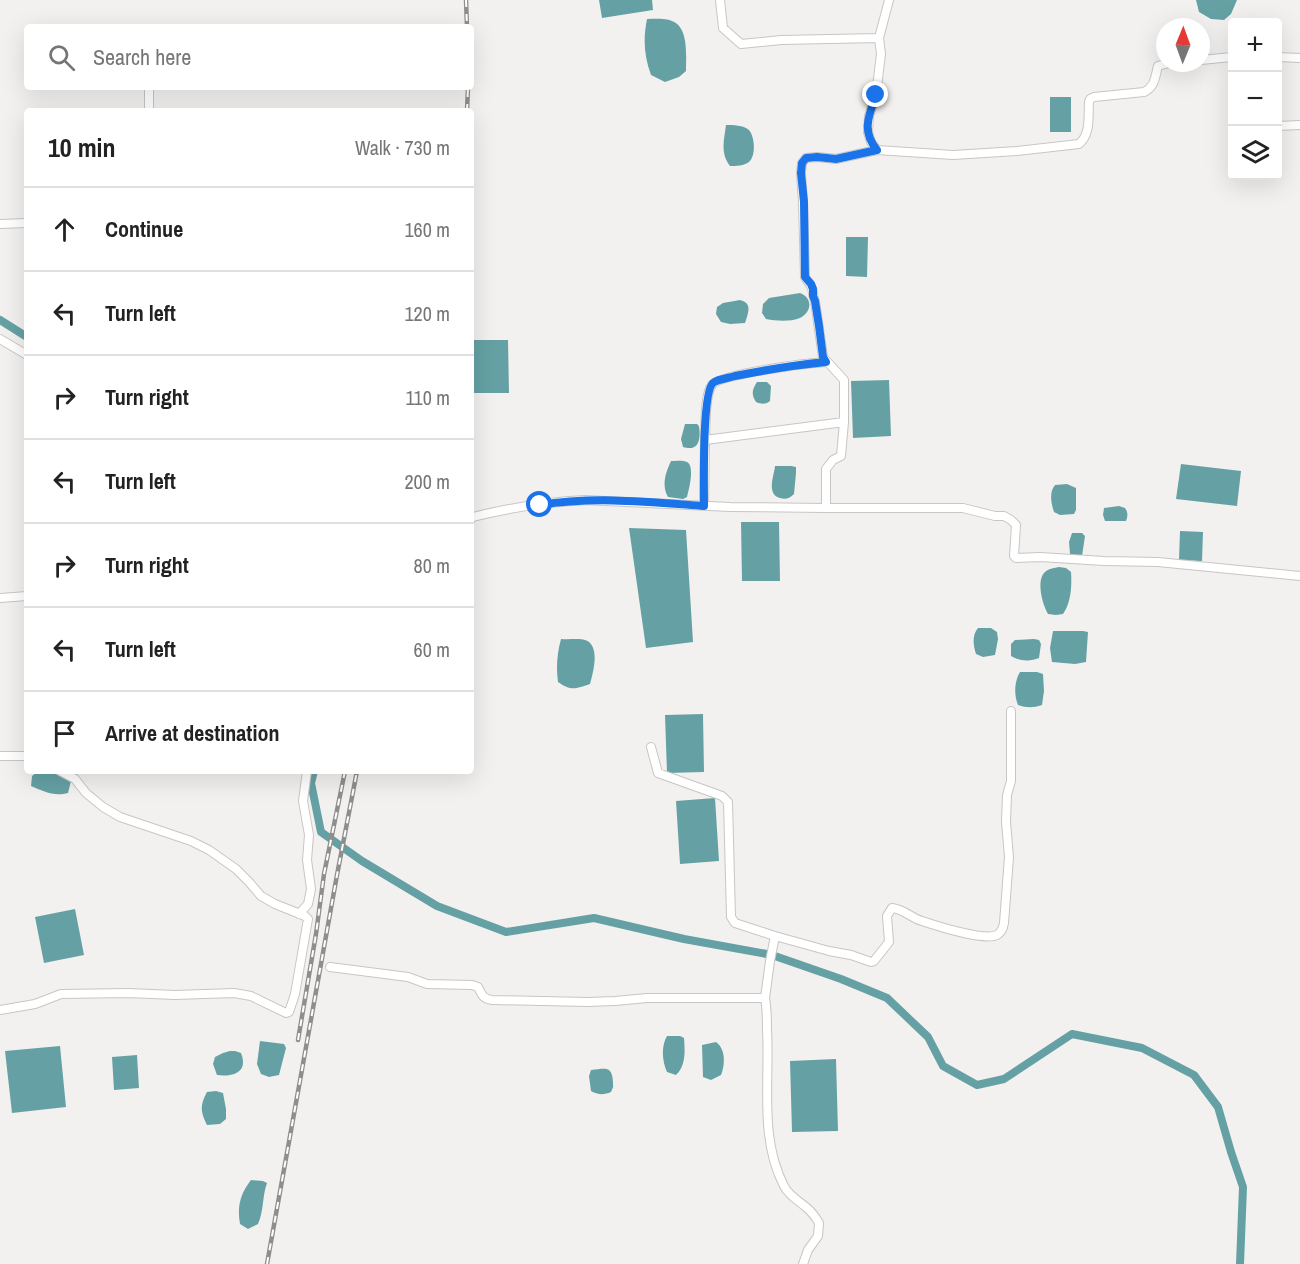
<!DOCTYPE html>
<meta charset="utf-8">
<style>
body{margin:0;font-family:"Archivo Narrow",sans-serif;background:#f6f6f6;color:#222}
.controls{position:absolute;right:18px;top:18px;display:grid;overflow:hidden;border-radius:6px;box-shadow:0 6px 24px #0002}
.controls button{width:54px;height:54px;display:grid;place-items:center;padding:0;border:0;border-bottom:2px solid #e0e0e0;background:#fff;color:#222;font:30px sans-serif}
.compass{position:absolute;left:1156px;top:18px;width:54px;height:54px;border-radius:50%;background:#fff;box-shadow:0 6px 24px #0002;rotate:1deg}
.stop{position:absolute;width:18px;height:18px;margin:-14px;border:4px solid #1a73e8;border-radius:50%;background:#fff}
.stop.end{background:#1a73e8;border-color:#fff;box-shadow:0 2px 6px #0008}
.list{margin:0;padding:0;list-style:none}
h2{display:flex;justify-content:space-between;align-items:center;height:78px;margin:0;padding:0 24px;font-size:26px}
h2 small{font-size:20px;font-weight:400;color:#767676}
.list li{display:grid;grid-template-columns:39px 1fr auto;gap:18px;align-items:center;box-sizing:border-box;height:84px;padding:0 24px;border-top:2px solid #e0e0e0}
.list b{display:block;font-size:22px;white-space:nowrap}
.list em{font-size:20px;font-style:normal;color:#767676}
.icon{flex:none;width:33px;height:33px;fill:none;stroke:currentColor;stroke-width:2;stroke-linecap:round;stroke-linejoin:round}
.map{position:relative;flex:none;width:1300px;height:1264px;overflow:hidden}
.search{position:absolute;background:#fff;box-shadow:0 6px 24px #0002;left:24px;top:24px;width:450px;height:66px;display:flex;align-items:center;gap:15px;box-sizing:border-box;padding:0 21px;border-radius:6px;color:#767676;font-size:22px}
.panel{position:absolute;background:#fff;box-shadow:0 6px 24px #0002;left:24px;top:108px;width:450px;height:666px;border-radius:6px}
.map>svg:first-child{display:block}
.water{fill:#65a1a4}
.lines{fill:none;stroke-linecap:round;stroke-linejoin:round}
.canal{stroke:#65a1a4;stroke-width:8}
.minor-casing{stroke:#c8c6c4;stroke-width:10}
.minor{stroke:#fff;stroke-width:8}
.rail-casing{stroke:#8f8e8d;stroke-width:4.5}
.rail{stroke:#fff;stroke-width:2;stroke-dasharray:7;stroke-linecap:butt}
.route{stroke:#1a73e8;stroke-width:8}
</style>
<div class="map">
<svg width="1300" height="1264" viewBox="0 0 1300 1264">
<rect width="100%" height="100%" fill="#f3f1ef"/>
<path class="water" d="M599 0H652L653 10 602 18Z
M1196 0H1237L1231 14 1224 20 1211 19 1199 12Z
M647 19C655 19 665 18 672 21 689 27 686 56 686 71L679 77 665 82 651 75C644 56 643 39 647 19Z
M1050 97H1071V132H1050Z
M726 125C733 125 743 125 749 130 755 137 756 156 749 162 744 166 736 166 730 166 720 153 724 140 726 125Z
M846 237H868L867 277 846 276Z
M800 293C813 298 812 312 800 318 790 322 776 321 766 319L762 313 763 304 769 298Z
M740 300C753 303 748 313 745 323L730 324 721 322 716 314 717 307 723 303Z
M471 340H508L509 393H471Z
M889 380 891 436 853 438 851 381Z
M757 382H767L771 386 770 401C765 405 761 404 756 402 751 394 752 390 757 382Z
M685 424H697L699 426C701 439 699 452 683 447L681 439Z
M671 461C675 461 683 460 687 462 695 466 689 489 687 497L683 499 668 497C661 485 666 472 671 461Z
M1181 464 1241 471 1237 506 1176 499Z
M775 466H791L796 467V473L794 494C790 498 786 500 780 498 766 494 774 476 775 466Z
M1067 484 1076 488V510L1074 514 1060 515 1054 512C1051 503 1049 492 1055 485Z
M1119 506 1125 508C1128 512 1128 516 1126 521H1105L1103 515 1104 508Z
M741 522H779L780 581H742Z
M629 528 686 530 693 642 646 648Z
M1180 531 1203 532 1202 561 1179 560Z
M1072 533H1082L1085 536 1082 556 1077 557 1070 554 1069 542Z
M1059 567 1066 568 1071 572C1072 586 1071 603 1063 614L1056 615 1048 614C1042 604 1036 580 1045 572 1049 568 1055 568 1059 567Z
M978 628H991L997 632 998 639 995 655 983 657 976 654C973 645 972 635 978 628Z
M1053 631H1083L1088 632 1086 662 1075 664 1052 662 1050 648Z
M561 639C569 640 579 638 585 640 601 645 593 673 590 684 575 689 571 691 558 682 556 667 557 654 561 639Z
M1034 639 1039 640 1041 644 1039 658C1030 662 1019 661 1011 656V644L1015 640Z
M1020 672H1037L1043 674 1044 691 1042 705C1033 708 1027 708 1018 705 1014 695 1014 682 1020 672Z
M703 714 704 772 667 773 665 715Z
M38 771 64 775 71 781 68 793C54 797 43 791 31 786L32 776Z
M715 798 719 861 680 864 676 801Z
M75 909 84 955 44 963 35 917Z
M667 1036H680L684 1038C685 1051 686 1066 676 1075L667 1072C662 1061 661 1046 667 1036Z
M260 1041 284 1044 286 1048 279 1075 269 1077 261 1074 257 1064Z
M716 1042C726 1049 725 1065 721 1075L711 1080 703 1077 702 1045Z
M60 1046 66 1107 12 1113 5 1051Z
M230 1051H235L241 1053C249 1073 232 1077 217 1075L213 1064 215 1057 223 1053Z
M137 1055 139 1088 114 1090 112 1057Z
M836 1059 838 1131 792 1132 790 1061Z
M591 1070C605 1069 612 1065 613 1082 613 1089 614 1085 611 1092 604 1095 598 1095 591 1091L589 1076Z
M216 1091 223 1093 226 1109V1119L220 1124 207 1125C200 1111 200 1105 207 1092Z
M251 1180 263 1181 267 1183C262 1197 264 1211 258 1224L248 1229 240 1224C237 1207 240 1194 251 1180Z"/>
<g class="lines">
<path class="canal" d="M0 320 27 337
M314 771 311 783 321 832 362 861 437 906 506 932 594 918 684 939 772 955 841 979 887 998 928 1037 943 1066 977 1085 1004 1079 1072 1034 1142 1048 1194 1075 1218 1107 1231 1152 1243 1187 1240 1264"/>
<defs>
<path id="minor" d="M720 0 723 28 741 44 781 40 879 38
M889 0 879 38 881 54 876 95 869 116 868 132 871 142 877 150 953 155 1017 151 1079 144C1091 134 1088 117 1089 102L1090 99 1094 97 1144 92C1155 87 1155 77 1158 66L1169 63
M1278 57 1300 58
M1201 60 1232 57
M149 87V111
M1278 126 1300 125
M0 224 27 223
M0 339 27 355
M705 440C706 426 704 396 712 385 720 374 808 363 826 362
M704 506 705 440 844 422V380L823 357 815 301C812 296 814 291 811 286 810 283 807 281 805 277L803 202 801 173 802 163 806 158 817 157 836 159 877 150
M826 508V469L833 460 841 456 844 422
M471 519 473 517C508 508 548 502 585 500L730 507 826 508H963L995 516H1004L1011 520 1016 525 1014 556 1016 558 1040 557 1104 561 1158 562 1300 576
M0 598 27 596
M651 747 658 773 722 796 728 802 731 917 735 923 775 936 770 961 765 998
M0 756H27
M299 914 308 904 311 889 307 860 309 835 303 801 307 771
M775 936 829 951 851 955 871 962 874 961 889 942 887 916 892 908C904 909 911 918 922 921 937 926 984 941 997 935 1002 932 1003 928 1004 923L1009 857 1006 822 1007 795 1011 781V711
M330 967 408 977 427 984 472 985 478 987C482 995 483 999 492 1000L587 1002 615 1001 647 998H765C767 1008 767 1020 767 1030 770 1082 759 1138 784 1186 789 1196 799 1201 807 1208 812 1212 816 1218 819 1223L818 1236 808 1250 803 1264
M0 1010 35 1004 61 994 128 993 175 995 234 993 251 996 286 1013 289 1012 295 994 308 919 305 916 275 904 261 896 249 882 236 869 209 850 191 841 120 817 103 807 86 793 75 779 60 771"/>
</defs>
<use href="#minor" class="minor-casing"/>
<use href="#minor" class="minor"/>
<defs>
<path id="rail" d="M466 0 467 27
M467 111 468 87
M298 1040 316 934 324 874 345 771
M267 1264 337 875 357 771"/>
</defs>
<use href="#rail" class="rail-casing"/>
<use href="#rail" class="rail"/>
</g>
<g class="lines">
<path class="route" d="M540 505C594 496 650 502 704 506 704 487 702 393 713 383 718 379 729 378 735 376 765 370 795 365 826 362L823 357 819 326 815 301 813 296V289L811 284 805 277 804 202 801 173 802 163 806 158 817 157 836 159 877 150C861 131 869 115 876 95"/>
</g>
</svg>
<div class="controls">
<button>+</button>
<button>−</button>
<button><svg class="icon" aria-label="layers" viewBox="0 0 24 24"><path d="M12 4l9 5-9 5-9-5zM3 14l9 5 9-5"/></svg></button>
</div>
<svg class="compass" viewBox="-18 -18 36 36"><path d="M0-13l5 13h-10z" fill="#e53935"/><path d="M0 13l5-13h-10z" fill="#767676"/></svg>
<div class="stop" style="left:540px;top:505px"></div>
<div class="stop end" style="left:876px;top:95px"></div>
<div class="search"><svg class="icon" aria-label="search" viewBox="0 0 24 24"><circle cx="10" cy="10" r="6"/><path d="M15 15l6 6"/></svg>Search here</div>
<section class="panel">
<h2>10 min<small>Walk · 730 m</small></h2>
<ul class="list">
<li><svg class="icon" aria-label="ahead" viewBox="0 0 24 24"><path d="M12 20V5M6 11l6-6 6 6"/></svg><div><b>Continue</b></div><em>160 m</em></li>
<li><svg class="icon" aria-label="left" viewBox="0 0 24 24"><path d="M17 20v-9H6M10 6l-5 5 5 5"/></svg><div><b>Turn left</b></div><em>120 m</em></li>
<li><svg class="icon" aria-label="right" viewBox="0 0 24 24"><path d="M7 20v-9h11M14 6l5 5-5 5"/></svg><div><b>Turn right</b></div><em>110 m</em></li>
<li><svg class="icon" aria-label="left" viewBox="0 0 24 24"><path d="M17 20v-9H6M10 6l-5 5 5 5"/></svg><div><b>Turn left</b></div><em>200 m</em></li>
<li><svg class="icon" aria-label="right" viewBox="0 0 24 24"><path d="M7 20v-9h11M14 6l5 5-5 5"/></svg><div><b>Turn right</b></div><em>80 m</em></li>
<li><svg class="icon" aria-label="left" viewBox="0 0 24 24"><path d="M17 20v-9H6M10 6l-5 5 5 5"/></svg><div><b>Turn left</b></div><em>60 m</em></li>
<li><svg class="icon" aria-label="arrive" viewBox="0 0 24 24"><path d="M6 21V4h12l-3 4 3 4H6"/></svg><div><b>Arrive at destination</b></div></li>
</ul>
</section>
</div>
